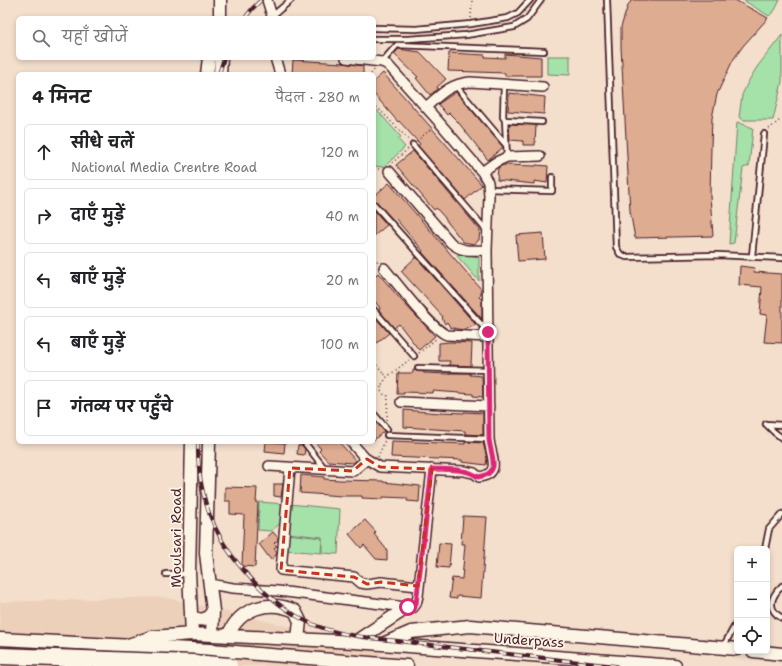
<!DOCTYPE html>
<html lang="hi">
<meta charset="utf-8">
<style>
body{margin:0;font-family:"Shantell Sans","Playpen Sans Deva",sans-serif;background:#f6f6f6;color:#202124}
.controls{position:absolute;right:12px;bottom:12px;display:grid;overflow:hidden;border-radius:6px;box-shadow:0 2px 6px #0003}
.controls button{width:36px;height:36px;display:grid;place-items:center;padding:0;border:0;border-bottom:1px solid #e0e0e0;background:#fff;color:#202124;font:20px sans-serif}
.stop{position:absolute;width:12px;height:12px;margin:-9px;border:3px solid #db2777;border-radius:50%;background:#fff}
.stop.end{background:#db2777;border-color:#fff;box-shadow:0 1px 4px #0008}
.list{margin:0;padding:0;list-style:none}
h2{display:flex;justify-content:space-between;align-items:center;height:52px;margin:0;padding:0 16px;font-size:17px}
h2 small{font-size:13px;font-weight:400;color:#757577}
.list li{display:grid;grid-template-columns:26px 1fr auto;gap:12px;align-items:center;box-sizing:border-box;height:56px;margin:0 8px 8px;padding:0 8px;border:1px solid #e0e0e0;border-radius:6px}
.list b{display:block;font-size:15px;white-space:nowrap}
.list p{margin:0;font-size:13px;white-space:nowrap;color:#757577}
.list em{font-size:13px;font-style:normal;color:#757577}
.icon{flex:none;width:22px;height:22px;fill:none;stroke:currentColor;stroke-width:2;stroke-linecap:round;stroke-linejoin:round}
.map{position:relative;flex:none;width:782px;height:666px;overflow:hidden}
.search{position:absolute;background:#fff;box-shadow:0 2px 6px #0003;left:16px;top:16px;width:360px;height:44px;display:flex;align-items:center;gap:10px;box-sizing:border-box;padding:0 14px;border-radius:6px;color:#757577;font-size:15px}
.panel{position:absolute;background:#fff;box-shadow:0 2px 6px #0003;left:16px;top:72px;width:360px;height:372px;border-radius:6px}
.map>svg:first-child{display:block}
.built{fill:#edd0ba}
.green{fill:#a4e2aa;stroke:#77806a}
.building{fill:#deac91;stroke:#4a1f2b}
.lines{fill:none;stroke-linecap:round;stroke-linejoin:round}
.lane-casing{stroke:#4a1f2b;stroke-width:8}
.street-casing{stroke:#4a1f2b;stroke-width:12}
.secondary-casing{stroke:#4a1f2b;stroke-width:15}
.path{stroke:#4a1f2b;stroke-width:1.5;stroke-dasharray:1 3;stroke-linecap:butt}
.lane{stroke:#fcf5e5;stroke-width:4.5}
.street{stroke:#fcf5e5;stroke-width:9}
.secondary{stroke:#fcf5e5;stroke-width:12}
.rail-casing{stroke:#4a1f2b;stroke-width:4}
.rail{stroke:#fcf5e5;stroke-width:2.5;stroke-dasharray:8;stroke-linecap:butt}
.highway-bridge-casing{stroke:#4a1f2b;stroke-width:19;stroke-linecap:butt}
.highway-bridge{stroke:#fcf5e5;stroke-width:16}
.route{stroke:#db2777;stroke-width:5}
.marked{fill:none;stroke:#c8321e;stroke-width:3;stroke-dasharray:8 5;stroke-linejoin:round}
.labels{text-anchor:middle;stroke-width:3.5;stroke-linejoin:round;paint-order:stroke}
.street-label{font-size:14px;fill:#4a1f2b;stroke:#fcf5e5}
</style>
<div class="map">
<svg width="782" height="666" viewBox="0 0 782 666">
<rect width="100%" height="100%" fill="#f3dfcc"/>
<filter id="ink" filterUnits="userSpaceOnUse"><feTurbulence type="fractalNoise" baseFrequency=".025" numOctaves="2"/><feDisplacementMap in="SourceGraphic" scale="8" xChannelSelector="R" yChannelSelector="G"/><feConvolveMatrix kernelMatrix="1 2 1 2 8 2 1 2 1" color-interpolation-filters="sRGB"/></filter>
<g filter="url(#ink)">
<path class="built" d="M163 597 355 642 381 653V666H0V602Z"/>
<path class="green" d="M743 0H780L775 10 769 16Z
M782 35V82L773 120H744L739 117 742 95 748 82 757 67Z
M547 56H570V75L547 74Z
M374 107 401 137 398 139 405 147 384 167 374 166Z
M737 122 753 128 749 166 743 168 734 243 729 244Z
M459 253 479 257V281L457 256Z
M259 502 285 504 283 521 271 531 258 530Z
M289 504 340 509 338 554 322 553V537L287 533Z
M287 534 322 538 321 553 286 550Z"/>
<path class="building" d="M632 0H735L768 18 743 46 733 60 717 94 712 118 711 146 710 196 713 236 635 238 630 211 621 47V27L628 5Z
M398 49 420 52 446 79 437 87 438 89 430 95 416 78 418 77 394 54Z
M449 53 485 55V57L505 58V54L541 57V76H505V73L448 71Z
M293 60 343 63 363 66V74H292Z
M383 73 482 185 465 200 418 146 420 144 399 121 398 122 374 94V81Z
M456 92 503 147 488 160 458 122 449 113 447 115 438 104Z
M509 93 545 97 544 114 508 111Z
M509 124 536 125 535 145H523V141L510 140Z
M413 151 480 230 479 240 474 244 463 242 445 219V218L436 208 434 210 396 165Z
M503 165 536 166V165L548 166 547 183 534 181V184L497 180 498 168Z
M389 183 481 289V294L479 297 482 300V319L422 252 423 251 395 218 393 220 377 202 374 200V196Z
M374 210 387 225 374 236Z
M543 233 545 259 518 261 516 235Z
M416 257 476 325 464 330 457 329 450 327 447 322 445 324 442 318 443 317 401 271Z
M740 266 755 268 754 272 782 274V343L764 342 767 315 760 314 762 287 739 285Z
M378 273 401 300 435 336 419 350 399 324 394 328 379 310 380 308 374 300V277Z
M374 316 389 333 374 345Z
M451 342 472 343 471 366 449 365 450 361H439V343Z
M413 370 424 372V373L449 374V373H470V375L482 376 483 397 473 396V394L433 391V393L404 392V394H397L398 373H413Z
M404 410 440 413V412L464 413V412L483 413V435L465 434V431L404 427Z
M374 420 384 431 374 440Z
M392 441 465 444V442L483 443 487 458 486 465 462 462V460L391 457Z
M266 442 285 443 284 453 265 451Z
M315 442H339L356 461 353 463 328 461 319 451 321 449Z
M298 445H302L305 449 304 455 297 454Z
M301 475 324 477V479L340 480 383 481V482L420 486 419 502 407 501V498L383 497V499L362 498V496H342L300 493Z
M274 484H283L281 497 274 496Z
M225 487 257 488 256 502H258L255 567 242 566 244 515 230 514V501H225Z
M463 516 487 517 481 598 457 596V599L449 598 452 578 462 579 465 544H461Z
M365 520 376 532 374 534 387 550V560L376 559 364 545 361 548 349 534Z
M273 532 278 538V540L274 543 277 546 274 548 277 552 276 555 271 560 259 544Z
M439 543 451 544 449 568 437 567Z"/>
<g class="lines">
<defs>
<path id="lane" d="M607 0 616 247 620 254 626 257 718 255 782 258
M271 17 291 0
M374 28 416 29 471 24 508 18 518 13 530 0
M374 39H408L466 35 514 27 527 19 541 0
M382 62 397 45 544 51
M504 84 503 117 505 120 507 157
M455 85 506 145
M505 120 542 122
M413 145 487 231
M488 189 552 191V177
M374 204 487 331
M752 256 764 134
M374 310 414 356
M418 368 489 370
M374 414 387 429
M766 424 774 432 782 438
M766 424 782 425
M387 435 489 439
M304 442 325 469
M765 549 769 529 782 514
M166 574H187
M782 586C770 597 767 610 782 618
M723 647 737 622"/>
<path id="street" d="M267 0 272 16
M277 58 276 61 280 74
M346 58 382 62 388 65 439 122 482 172 488 182 489 196 487 250 489 439C490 454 503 474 479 477L474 473 464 471 380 467 365 458 351 442
M426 107C441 94 450 84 470 82L543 87
M389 171 451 243C463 253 472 250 487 250
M482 172 496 162 507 157 540 156
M384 268C397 283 431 329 447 335L488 337
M401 402 489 406
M269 466 353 471 367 459
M290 468 281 570 354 577 361 583 367 584 381 582 418 586
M209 584 233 588 278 591 413 608 416 604 418 596 432 469"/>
<path id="secondary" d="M220 0V18
M207 74 209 58
M220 74 221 58
M192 442 189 572 192 634
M209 442 206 553 213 611 212 635
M191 617C202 621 206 621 213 611
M228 636C239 608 269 599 295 611L300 621 298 639
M0 639 210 650 407 666
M355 642 408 607
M383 644 411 632 470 626 737 649
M125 646 152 637 192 634 212 635 355 642 675 666
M753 651 782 654"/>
</defs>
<use href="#lane" class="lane-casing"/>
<use href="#street" class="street-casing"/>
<use href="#secondary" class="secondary-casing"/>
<path class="path" d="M471 18 472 0
M371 74 375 69
M374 104 409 140
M769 129 780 120
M417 141 432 128
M392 163 408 149
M374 169H380
M374 258 378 262
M419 353 436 339
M374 362 387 377
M387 420 388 396 383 394 381 391V386L387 377 409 360
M378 457 385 440"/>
<use href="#lane" class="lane"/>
<use href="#street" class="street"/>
<use href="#secondary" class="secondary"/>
<defs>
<path id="rail" d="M245 18 252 9 261 0
M219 74 224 58
M198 442C197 469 203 503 215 527 233 566 276 610 317 626 345 637 384 639 415 643 482 651 549 659 616 666"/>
</defs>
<use href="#rail" class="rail-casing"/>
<use href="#rail" class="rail"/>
<defs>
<path id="highway-bridge" d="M0 656 193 663 229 666"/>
</defs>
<use href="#highway-bridge" class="highway-bridge-casing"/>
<use href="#highway-bridge" class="highway-bridge"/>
</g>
</g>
<g class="lines" filter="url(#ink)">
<path class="route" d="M408 607 413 608 416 604 432 469C447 470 466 468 478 477 503 474 490 454 489 439L488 332"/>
</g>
<path class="marked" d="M367 459 380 467 432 469 418 586 381 582 367 584 354 577 281 570 290 468 353 471Z"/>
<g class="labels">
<g class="street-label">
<text transform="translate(176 538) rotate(-90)" y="5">Moulsari Road</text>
<text transform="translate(529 640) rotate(4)" y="5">Underpass</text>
</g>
</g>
</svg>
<div class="controls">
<button>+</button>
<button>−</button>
<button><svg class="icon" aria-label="locate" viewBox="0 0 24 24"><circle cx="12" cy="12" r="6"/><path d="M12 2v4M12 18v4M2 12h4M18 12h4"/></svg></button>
</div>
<div class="stop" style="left:408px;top:607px"></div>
<div class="stop end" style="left:488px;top:332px"></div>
<div class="search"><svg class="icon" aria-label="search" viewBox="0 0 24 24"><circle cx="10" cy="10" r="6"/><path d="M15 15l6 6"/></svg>यहाँ खोजें</div>
<section class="panel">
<h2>4 मिनट<small>पैदल · 280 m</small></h2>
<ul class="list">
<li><svg class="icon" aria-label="ahead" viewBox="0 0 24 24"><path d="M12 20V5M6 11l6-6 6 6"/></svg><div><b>सीधे चलें</b><p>National Media Crentre Road</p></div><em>120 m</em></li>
<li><svg class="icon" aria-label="right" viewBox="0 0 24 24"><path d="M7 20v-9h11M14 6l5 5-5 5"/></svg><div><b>दाएँ मुड़ें</b></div><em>40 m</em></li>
<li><svg class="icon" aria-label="left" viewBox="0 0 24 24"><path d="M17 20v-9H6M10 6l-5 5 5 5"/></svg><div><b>बाएँ मुड़ें</b></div><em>20 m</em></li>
<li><svg class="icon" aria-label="left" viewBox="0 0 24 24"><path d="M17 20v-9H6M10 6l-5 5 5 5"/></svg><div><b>बाएँ मुड़ें</b></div><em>100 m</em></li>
<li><svg class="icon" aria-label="arrive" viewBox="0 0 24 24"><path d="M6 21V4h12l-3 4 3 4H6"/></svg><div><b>गंतव्य पर पहुँचे</b></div></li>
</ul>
</section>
</div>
